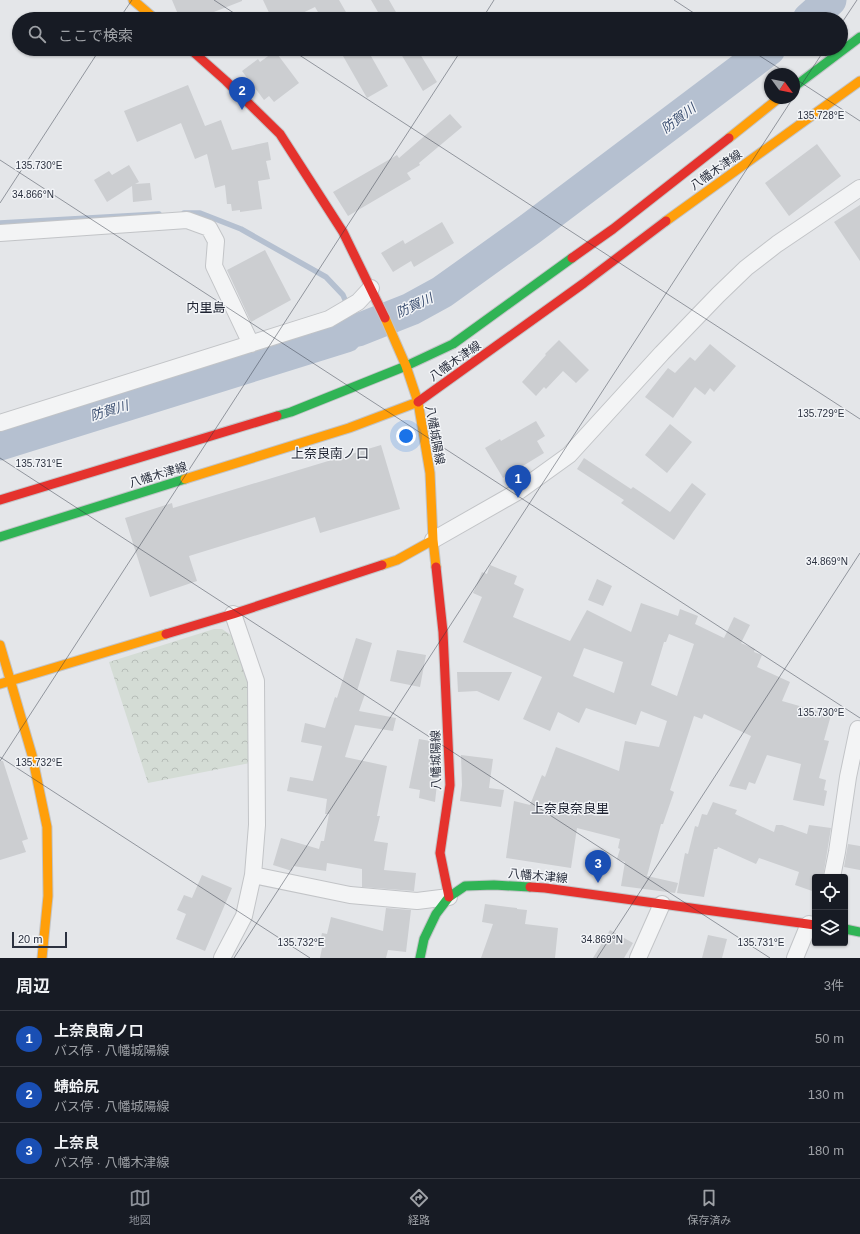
<!DOCTYPE html>
<html lang="ja">
<meta charset="utf-8">
<style>
body{margin:0;font-family:Helvetica,"Noto Sans JP",sans-serif;background:#20242c;color:#f1f3f6}
.controls{position:absolute;right:12px;bottom:12px;display:grid;overflow:hidden;border-radius:4px;box-shadow:0 1px 3px #0004}
.controls button{width:36px;height:36px;display:grid;place-items:center;padding:0;border:0;border-bottom:1px solid #363941;background:#171b24;color:#f1f3f6;font:20px sans-serif}
.compass{position:absolute;left:764px;top:68px;width:36px;height:36px;border-radius:50%;background:#171b24;box-shadow:0 1px 3px #0004;rotate:123deg}
.scale{position:absolute;left:12px;bottom:10px;width:55px;box-sizing:border-box;padding-left:4px;border:2px solid #2c3240;border-top:0;font-size:11px;line-height:14px;white-space:nowrap;color:#2c3240;-webkit-text-stroke:3px #f2f4f7;paint-order:stroke}
.you{position:absolute;left:406px;top:436px;width:14px;height:14px;margin:-10px;border:3px solid #fff;border-radius:50%;background:#1a73e8;box-shadow:0 0 0 6px #1a73e833}
.badge{display:grid;place-items:center;width:26px;height:26px;border-radius:50%;background:#8c9099;color:#fff;font-size:13px;font-weight:700}
.pin{position:absolute;translate:-50% -33px;filter:drop-shadow(0 1px 2px #0008)}
.pin::after{content:'';position:absolute;top:21px;width:14px;height:12px;background:inherit;clip-path:polygon(0 0,100% 0,50% 100%)}
.list{margin:0;padding:0;list-style:none}
h2{display:flex;justify-content:space-between;align-items:center;height:52px;margin:0;padding:0 16px;font-size:17px}
h2 small{font-size:13px;font-weight:400;color:#9ea1a6}
.list li{display:grid;grid-template-columns:26px 1fr auto;gap:12px;align-items:center;box-sizing:border-box;height:56px;padding:0 16px;border-top:1px solid #363941}
.list b{display:block;font-size:15px;white-space:nowrap}
.list p{margin:0;font-size:13px;white-space:nowrap;color:#9ea1a6}
.list em{font-size:13px;font-style:normal;color:#9ea1a6}
.icon{flex:none;width:22px;height:22px;fill:none;stroke:currentColor;stroke-width:2;stroke-linecap:round;stroke-linejoin:round}
.map{position:relative;flex:none;width:860px;height:958px;overflow:hidden}
.search{position:absolute;background:#171b24;box-shadow:0 1px 3px #0004;left:12px;right:12px;top:12px;height:44px;display:flex;align-items:center;gap:10px;box-sizing:border-box;padding:0 14px;border-radius:22px;color:#9ea1a6;font-size:15px}
.sheet{height:220px;background:#171b24}
nav{display:flex;justify-content:space-around;align-items:center;box-sizing:border-box;height:56px;border-top:1px solid #363941;background:#171b24;font-size:11px;color:#9ea1a6}
nav a{display:grid;justify-items:center;gap:2px}
nav .on{color:#8c9099}
.map>svg:first-child{display:block}
.park{fill:url(#park-crowns)}
.lines{fill:none;stroke-linecap:round;stroke-linejoin:round}
.stream{stroke:#b5c0d0;stroke-width:5.5}
.river{stroke:#b5c0d0;stroke-width:33}
.building{fill:#ccced1;fill-rule:evenodd}
.street-casing{stroke:#c2c4c7;stroke-width:18}
.fast-casing{stroke:#c2c4c7;stroke-width:11}
.slow-casing{stroke:#c2c4c7;stroke-width:11}
.jam-casing{stroke:#c2c4c7;stroke-width:11}
.street{stroke:#f3f4f5;stroke-width:16}
.fast{stroke:#30b455;stroke-width:9}
.slow{stroke:#ff9f0a;stroke-width:9}
.jam{stroke:#e5322d;stroke-width:9}
.ticks{fill:none;stroke:#2c3240;stroke-width:1;stroke-opacity:0.45}
.labels{text-anchor:middle;stroke-width:3;stroke-linejoin:round;paint-order:stroke}
.street-label{font-size:12px;fill:#2c3240;stroke:#f2f4f7}
.water-label{font-size:13px;font-style:italic;fill:#3a4e70;stroke:#f2f4f7}
.neighbourhood-label{font-size:13px;fill:#1e2331;stroke:#f2f4f7}
.ticks-label{font-size:10px;text-anchor:middle;fill:#2c3240;stroke:#f2f4f7;stroke-width:3;stroke-linejoin:round;paint-order:stroke}
</style>
<div class="map">
<svg width="860" height="958" viewBox="0 0 860 958">
<defs>
<pattern id="park-crowns" width="20" height="18" patternUnits="userSpaceOnUse"><rect width="20" height="18" fill="#d4dcd5"/><path d="M2 6a3 3 0 1 1 6 0M12 15a3 3 0 1 1 6 0" fill="none" stroke="#b6bdb8"/></pattern>
</defs>
<rect width="100%" height="100%" fill="#e4e6e9"/>
<path class="park" d="M214 629H222L234 637 252 684 250 763 148 783 109 662Z"/>
<g class="lines">
<path class="stream" d="M184 213H200L241 229 326 277 343 295 358 330
M0 223 159 214"/>
<path class="river" d="M809 19 830 0
M0 444 346 336 349 332 358 330 411 309 442 292 530 229 769 49"/>
</g>
<path class="building" d="M172 0H242V1L196 19H180Z
M263 0H339L350 19H322L315 7 290 19H272Z
M371 0H389L400 19H382Z
M339 49H367L388 86 367 98Z
M398 49H417L437 82 423 91Z
M275 51 299 83 274 102 269 96 264 100 242 71 258 59 260 62Z
M188 85 205 126 221 120 232 150 268 142 271 160 266 161 270 179 258 181 262 209 240 212V210L232 211 231 204H227L225 185 215 188 207 154 195 159 181 123 137 142 124 111Z
M450 114 462 127 419 163 420 165 407 173 411 179 348 216 333 192 397 155 399 158Z
M817 144 841 176 789 216 765 183Z
M129 165 139 182 135 184 150 183 152 200 133 202 132 186 107 202 94 180 109 171 112 175Z
M860 205V261L834 222Z
M442 222 454 243 414 267 411 261 393 272 381 253 403 240 405 244Z
M265 250 291 300 251 322 227 270Z
M559 340 589 370 576 383 563 371 546 389 544 387 536 396 522 382 546 355 545 354Z
M710 344 736 366 714 392 710 388 705 395 695 387 673 418 645 397 668 368 675 373 690 357 695 361Z
M536 421 545 436 537 441 544 453 503 478 485 448 500 439 501 441Z
M670 424 692 442 667 473 645 455Z
M381 445 400 509 320 533 315 517 189 556 197 581 150 597 125 518 172 503 173 508Z
M584 458 631 489 633 487 670 512 692 483 706 494 693 512 674 540 621 503 624 500 577 469Z
M490 565 517 576 514 584 524 589 513 617 570 641 587 610 631 632 641 603 678 616 680 609 698 616 695 624 724 638 734 617 750 625 741 643 755 649 754 652 762 655 757 667 790 682 782 701 831 715 824 740 829 741 819 778 826 780 824 790 827 791 824 806 793 800 801 764 767 755 755 784 749 782 746 790 729 786 751 736 704 714 702 719 694 716 670 790 674 792 663 824H661L647 876 678 883 675 893 621 886 625 862 617 859 620 849 618 848 620 839 577 828 571 868 506 858 514 801 530 805 542 775 545 777 556 747 619 771 625 741 659 747 667 721 641 711 636 725 586 708 579 723 558 712 550 731 523 719 542 677 463 642 482 597 473 593 482 572 487 574ZM669 634 694 644 677 696 651 685 664 642H666ZM584 648 623 662 614 693 573 676Z
M597 579 612 586 603 606 588 600Z
M356 638 372 643 357 691 365 694 359 711 396 718 393 731 355 725 345 757 387 766 377 816H380L374 841 388 843 384 870 416 873 414 891 362 887V869L327 863 326 871 293 866 292 871 273 865 281 838 319 849 321 841H324L329 814H325L327 799 287 791 290 777 313 781 322 746 301 742 305 723 325 728 335 697 337 698Z
M397 650 426 655 420 687 390 681Z
M457 672H512L499 701 477 691 458 692Z
M419 739 436 742 437 784 435 802 419 798 420 790 409 788Z
M461 755 493 759 489 788 504 790 501 807 460 801 462 785Z
M0 761H3L28 839 22 841 26 852 0 860Z
M713 802 737 810 735 814 774 832 776 825H782L807 834 809 825 831 828 823 877H815V892L795 885 799 872 759 858 756 864 718 847 717 849H714L704 897 677 893 685 853 688 854 695 826 698 827 702 814 707 815Z
M848 844 860 846V870L844 867Z
M202 875 232 888 205 951 176 939 186 914 177 910 184 895 192 898Z
M485 904 517 908V909L527 910 525 924 558 928 555 958H481L493 924 482 922Z
M386 908 411 910 406 952 388 950 386 958H320L322 948 319 947 322 933 327 934 331 917 383 931Z
M610 930 633 943 624 958H593Z
M708 935 727 939 722 958H702Z"/>
<g class="lines">
<defs>
<path id="street" d="M0 233 187 220 209 228 216 241 214 266 251 344
M0 423 329 319 358 302 371 288
M433 540 519 491 569 455 662 353 718 295 746 268 777 244 860 188
M253 875 350 895 417 901 449 897
M832 877 837 852 848 777 858 729 860 730
M222 958 244 916 253 875 257 825 256 681 233 614
M638 958 662 904
M795 958 809 924"/>
<path id="fast" d="M794 87 860 37
M277 416 291 412 406 366 453 344 572 258
M0 537 185 479
M845 929 860 932
M420 958 424 939 436 914 449 897 465 886 494 885 530 887"/>
<path id="slow" d="M133 0 155 19
M729 138 779 98
M666 221 860 81
M385 318 406 366 418 402 430 473 433 540 436 567
M185 479 349 428 418 402
M382 565 397 560 433 540
M0 645 32 755 47 827 48 896 42 958
M0 684 166 634"/>
<path id="jam" d="M190 49 226 81 280 134 343 232 385 318
M572 258 613 229 729 138
M418 402 584 283 666 221
M0 500 277 416
M436 567 443 632 450 785 440 853 449 897
M166 634 233 614 382 565
M530 887 545 888 815 925"/>
</defs>
<use href="#street" class="street-casing"/>
<use href="#fast" class="fast-casing"/>
<use href="#slow" class="slow-casing"/>
<use href="#jam" class="jam-casing"/>
<use href="#street" class="street"/>
<use href="#fast" class="fast"/>
<use href="#slow" class="slow"/>
<use href="#jam" class="jam"/>
</g>
<path class="ticks" d="M214 0 243 19M674 0 703 19M119 19 132 0M482 19 494 0M841 24 857 0M290 49 860 419M749 49 788 74M794 78 860 121M794 96 825 49M0 160 860 718M0 203 100 49M0 458 770 958M0 757 310 958M0 761 462 49M234 958 793 98M597 958 860 553"/>
<g class="labels">
<g class="street-label">
<text transform="translate(716 170) rotate(-35)" y="4">八幡木津線</text>
<text transform="translate(455 361) rotate(-35)" y="4">八幡木津線</text>
<text transform="translate(435 435) rotate(80)" y="4">八幡城陽線</text>
<text transform="translate(158 475) rotate(-17)" y="4">八幡木津線</text>
<text transform="translate(436 760) rotate(-91)" y="4">八幡城陽線</text>
<text transform="translate(538 876) rotate(5)" y="4">八幡木津線</text>
</g>
<g class="water-label">
<text transform="translate(678 118) rotate(-37)" y="5">防賀川</text>
<text transform="translate(414 305) rotate(-25)" y="5">防賀川</text>
<text transform="translate(109 410) rotate(-17)" y="5">防賀川</text>
</g>
<g class="neighbourhood-label">
<text x="206" y="312">内里島</text>
<text x="330" y="458">上奈良南ノ口</text>
<text x="570" y="813">上奈良奈良里</text>
</g>
</g>
<g class="ticks-label">
<text x="821" y="119">135.728°E</text>
<text x="39" y="169">135.730°E</text>
<text x="33" y="198">34.866°N</text>
<text x="821" y="417">135.729°E</text>
<text x="39" y="467">135.731°E</text>
<text x="827" y="565">34.869°N</text>
<text x="821" y="716">135.730°E</text>
<text x="39" y="766">135.732°E</text>
<text x="602" y="943">34.869°N</text>
<text x="301" y="946">135.732°E</text>
<text x="761" y="946">135.731°E</text>
</g>
</svg>
<div class="controls">
<button><svg class="icon" aria-label="locate" viewBox="0 0 24 24"><circle cx="12" cy="12" r="6"/><path d="M12 2v4M12 18v4M2 12h4M18 12h4"/></svg></button>
<button><svg class="icon" aria-label="layers" viewBox="0 0 24 24"><path d="M12 4l9 5-9 5-9-5zM3 14l9 5 9-5"/></svg></button>
</div>
<svg class="compass" viewBox="-18 -18 36 36"><path d="M0-13l5 13h-10z" fill="#e53935"/><path d="M0 13l5-13h-10z" fill="#9ea1a6"/></svg>
<div class="scale">20 m</div>
<div class="you"></div>
<div class="pin badge" style="left:518px;top:498px;background:#1a4fb4">1</div>
<div class="pin badge" style="left:242px;top:110px;background:#1a4fb4">2</div>
<div class="pin badge" style="left:598px;top:883px;background:#1a4fb4">3</div>
<div class="search"><svg class="icon" aria-label="search" viewBox="0 0 24 24"><circle cx="10" cy="10" r="6"/><path d="M15 15l6 6"/></svg>ここで検索</div>
</div>
<section class="sheet">
<h2>周辺<small>3件</small></h2>
<ul class="list">
<li><span class="badge" style="background:#1a4fb4">1</span><div><b>上奈良南ノ口</b><p>バス停 · 八幡城陽線</p></div><em>50 m</em></li>
<li><span class="badge" style="background:#1a4fb4">2</span><div><b>蜻蛉尻</b><p>バス停 · 八幡城陽線</p></div><em>130 m</em></li>
<li><span class="badge" style="background:#1a4fb4">3</span><div><b>上奈良</b><p>バス停 · 八幡木津線</p></div><em>180 m</em></li>
</ul>
</section>
<nav>
<a class="on"><svg class="icon" aria-label="map" viewBox="0 0 24 24"><path d="M3 6l6-2 6 2 6-2v14l-6 2-6-2-6 2zM9 4v14M15 6v14"/></svg>地図</a>
<a><svg class="icon" aria-label="directions" viewBox="0 0 24 24"><path d="M12 3l9 9-9 9-9-9zM9 14v-3h6M13 9l2 2-2 2"/></svg>経路</a>
<a><svg class="icon" aria-label="saved" viewBox="0 0 24 24"><path d="M7 4h10v16l-5-4-5 4z"/></svg>保存済み</a>
</nav>
